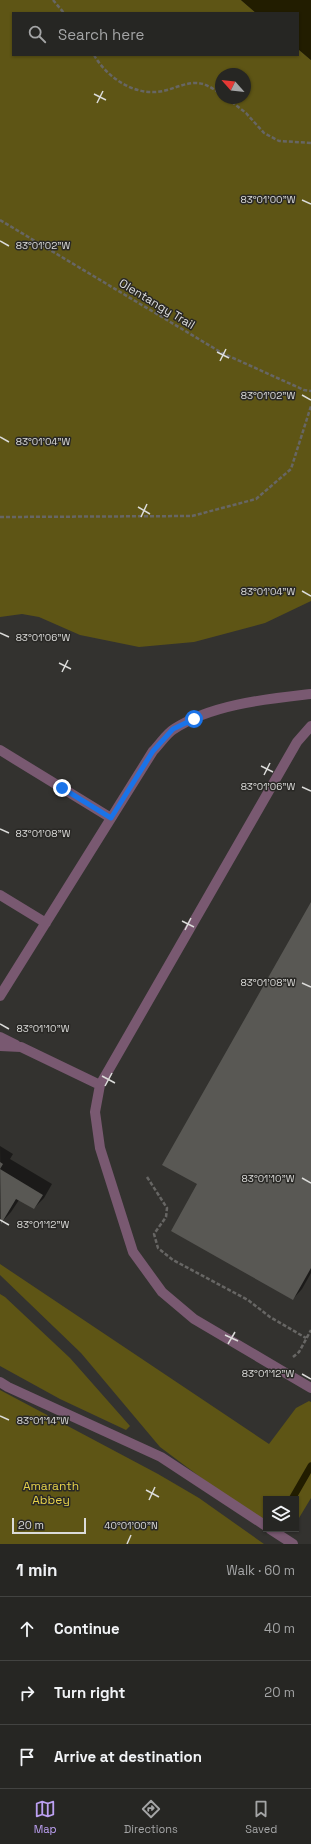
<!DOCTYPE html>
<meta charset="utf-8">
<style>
body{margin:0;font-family:"Space Grotesk",sans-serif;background:#2e2e2b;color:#f1f3f6}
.controls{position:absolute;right:12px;bottom:12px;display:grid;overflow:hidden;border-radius:0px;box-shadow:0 1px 3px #0004}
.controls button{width:36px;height:36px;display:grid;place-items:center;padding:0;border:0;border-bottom:1px solid #424341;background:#262623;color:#f1f3f6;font:20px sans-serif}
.compass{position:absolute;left:215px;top:68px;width:36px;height:36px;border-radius:50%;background:#262623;box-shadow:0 1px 3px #0004;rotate:297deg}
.scale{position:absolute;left:12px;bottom:10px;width:74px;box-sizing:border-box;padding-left:4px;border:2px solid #dbdbd9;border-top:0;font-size:11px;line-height:14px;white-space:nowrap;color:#dbdbd9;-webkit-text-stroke:3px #292825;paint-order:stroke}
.stop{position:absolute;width:12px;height:12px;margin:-9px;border:3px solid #1a73e8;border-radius:50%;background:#fff}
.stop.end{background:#1a73e8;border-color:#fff;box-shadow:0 1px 4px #0008}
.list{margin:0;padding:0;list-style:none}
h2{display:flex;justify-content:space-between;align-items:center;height:52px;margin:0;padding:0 16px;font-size:17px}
h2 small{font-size:13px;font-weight:400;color:#a4a5a6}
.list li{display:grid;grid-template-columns:26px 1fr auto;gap:12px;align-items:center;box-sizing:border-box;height:64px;padding:0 16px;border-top:1px solid #424341}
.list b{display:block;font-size:15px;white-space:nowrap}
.list em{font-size:13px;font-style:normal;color:#a4a5a6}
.icon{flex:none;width:22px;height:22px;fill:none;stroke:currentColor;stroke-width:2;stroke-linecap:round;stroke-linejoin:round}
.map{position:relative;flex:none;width:311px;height:1544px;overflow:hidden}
.search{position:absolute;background:#262623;box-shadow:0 1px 3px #0004;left:12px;right:12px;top:12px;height:44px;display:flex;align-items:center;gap:10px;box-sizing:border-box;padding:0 14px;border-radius:0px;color:#a4a5a6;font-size:15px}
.sheet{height:244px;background:#262623}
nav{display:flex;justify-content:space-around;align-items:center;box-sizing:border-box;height:56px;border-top:1px solid #424341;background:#262623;font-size:11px;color:#a4a5a6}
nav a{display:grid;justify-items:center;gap:2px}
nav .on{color:#bca0f2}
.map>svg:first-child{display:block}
.green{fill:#5e5515;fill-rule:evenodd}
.water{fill:#221d00}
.shadow{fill:#0007}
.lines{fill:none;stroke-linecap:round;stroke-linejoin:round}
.stream{stroke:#221d00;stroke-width:7}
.building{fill:#595854}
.path{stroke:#676664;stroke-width:2.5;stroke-dasharray:4 2;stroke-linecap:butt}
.service{stroke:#795971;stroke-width:10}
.route{stroke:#1a73e8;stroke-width:5}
.ticks{fill:none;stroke:#dbdbd9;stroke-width:1.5}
.labels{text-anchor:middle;stroke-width:3;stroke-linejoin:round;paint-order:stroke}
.street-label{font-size:12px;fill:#dbdbd9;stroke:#292825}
.park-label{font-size:12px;fill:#e7d34a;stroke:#292825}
.ticks-label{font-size:10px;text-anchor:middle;fill:#dbdbd9;stroke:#292825;stroke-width:3;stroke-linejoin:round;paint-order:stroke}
</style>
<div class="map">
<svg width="311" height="1544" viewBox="0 0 311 1544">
<rect width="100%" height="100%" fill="#33322f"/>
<path class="green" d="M0 0H241L256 13H13V55H298V49L311 60V601L265 623 194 642 139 647 80 635 39 617 22 614 0 617ZM221 74H245V98H221Z
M0 1264 269 1444 296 1408 309 1401 311 1402V1498L296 1523V1499H266V1523L243 1509 160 1447 81 1353 0 1275Z
M0 1294 5 1297 70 1358 130 1426 126 1430 60 1399 0 1366Z
M0 1390 158 1474 199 1498 264 1544H0Z"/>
<path class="water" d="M241 0H311V60L298 49V13H256Z"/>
<path class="shadow" d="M311 904V1273L302 1289 293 1299 198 1184Z
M0 1146 13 1154 10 1159 52 1184 44 1198 34 1208 19 1200 11 1212 1 1223Z"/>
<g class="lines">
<path class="stream" d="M292 1499 311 1466"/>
</g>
<path class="building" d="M311 902V1268L293 1300 171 1231 197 1184 162 1165Z
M0 1162 3 1164 0 1169 43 1195 34 1209 16 1199 1 1224Z"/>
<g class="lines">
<path class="path" d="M53 0 64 13
M94 55C107 78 136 97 163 91 173 89 182 84 193 83 204 82 212 88 221 94
M227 98 246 113 264 133 279 141 311 143
M0 220 222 353 304 390 311 391
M0 517 192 516 256 499 291 469 311 406
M147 1177 167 1208 166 1217 154 1234 158 1248 173 1260 248 1300 270 1317 306 1338
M293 1357 299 1352 311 1330"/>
<path class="service" d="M311 726 297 742 100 1085 95 1112 100 1148 133 1252 162 1292 194 1319 311 1388
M0 750 111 818
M0 895 46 923
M0 996 153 751C160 744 166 734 174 729 212 704 267 699 311 694
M0 1037 16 1045
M0 1046 21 1047 100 1085
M0 1382 8 1387 161 1457 266 1526
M270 1529 293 1544"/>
</g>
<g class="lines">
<path class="route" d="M62 788 111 818 153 751 173 729 194 719"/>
</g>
<path class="ticks" d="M94 94 106 100M97 103 103 91M302 200 311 204M0 241 9 246M217 352 229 358M220 361 226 349M302 395 311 400M0 437 9 442M138 507 150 514M141 517 147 504M302 591 311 596M0 633 9 637M59 663 71 669M62 672 68 660M261 766 273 772M264 775 270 763M302 787 311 791M0 829 9 833M182 921 194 927M185 930 191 918M302 983 311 987M0 1024 9 1029M102 1076 115 1083M105 1086 112 1073M302 1178 311 1183M0 1220 9 1225M225 1335 238 1341M228 1344 235 1332M302 1374 311 1379M0 1416 9 1420M146 1490 159 1497M149 1500 155 1487M127 1544 131 1535"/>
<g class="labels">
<g class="street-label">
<text transform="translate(157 304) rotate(31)" y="4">Olentangy Trail</text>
</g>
<g class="park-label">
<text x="51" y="1490">Amaranth<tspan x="51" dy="14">Abbey</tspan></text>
</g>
</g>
<g class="ticks-label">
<text x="268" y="203">83°01'00"W</text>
<text x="43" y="249">83°01'02"W</text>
<text x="268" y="399">83°01'02"W</text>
<text x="43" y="445">83°01'04"W</text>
<text x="268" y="595">83°01'04"W</text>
<text x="43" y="641">83°01'06"W</text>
<text x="268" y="790">83°01'06"W</text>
<text x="43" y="837">83°01'08"W</text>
<text x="268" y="986">83°01'08"W</text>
<text x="43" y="1032">83°01'10"W</text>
<text x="268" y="1182">83°01'10"W</text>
<text x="43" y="1228">83°01'12"W</text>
<text x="268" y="1377">83°01'12"W</text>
<text x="43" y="1424">83°01'14"W</text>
<text x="131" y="1529">40°01'00"N</text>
</g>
</svg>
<div class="controls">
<button><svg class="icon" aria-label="layers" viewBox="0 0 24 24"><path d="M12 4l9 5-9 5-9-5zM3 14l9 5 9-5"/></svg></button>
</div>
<svg class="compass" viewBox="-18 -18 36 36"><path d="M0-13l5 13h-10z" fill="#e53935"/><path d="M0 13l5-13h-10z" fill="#a4a5a6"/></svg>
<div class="scale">20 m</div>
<div class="stop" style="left:194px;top:719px"></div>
<div class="stop end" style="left:62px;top:788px"></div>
<div class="search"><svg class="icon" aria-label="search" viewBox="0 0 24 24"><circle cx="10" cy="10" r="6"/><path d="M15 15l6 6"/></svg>Search here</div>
</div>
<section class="sheet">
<h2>1 min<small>Walk · 60 m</small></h2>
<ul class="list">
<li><svg class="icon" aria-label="ahead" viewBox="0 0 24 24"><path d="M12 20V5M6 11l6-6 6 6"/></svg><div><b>Continue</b></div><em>40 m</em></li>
<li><svg class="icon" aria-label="right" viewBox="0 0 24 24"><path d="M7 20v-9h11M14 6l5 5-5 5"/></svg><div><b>Turn right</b></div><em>20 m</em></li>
<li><svg class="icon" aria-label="arrive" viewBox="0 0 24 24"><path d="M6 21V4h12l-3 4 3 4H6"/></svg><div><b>Arrive at destination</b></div></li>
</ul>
</section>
<nav>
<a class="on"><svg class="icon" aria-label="map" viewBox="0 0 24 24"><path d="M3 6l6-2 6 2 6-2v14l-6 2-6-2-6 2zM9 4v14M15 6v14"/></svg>Map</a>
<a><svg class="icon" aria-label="directions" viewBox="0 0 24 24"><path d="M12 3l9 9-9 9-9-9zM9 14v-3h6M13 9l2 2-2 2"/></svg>Directions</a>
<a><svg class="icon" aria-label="saved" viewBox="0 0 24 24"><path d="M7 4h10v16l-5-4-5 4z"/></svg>Saved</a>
</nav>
